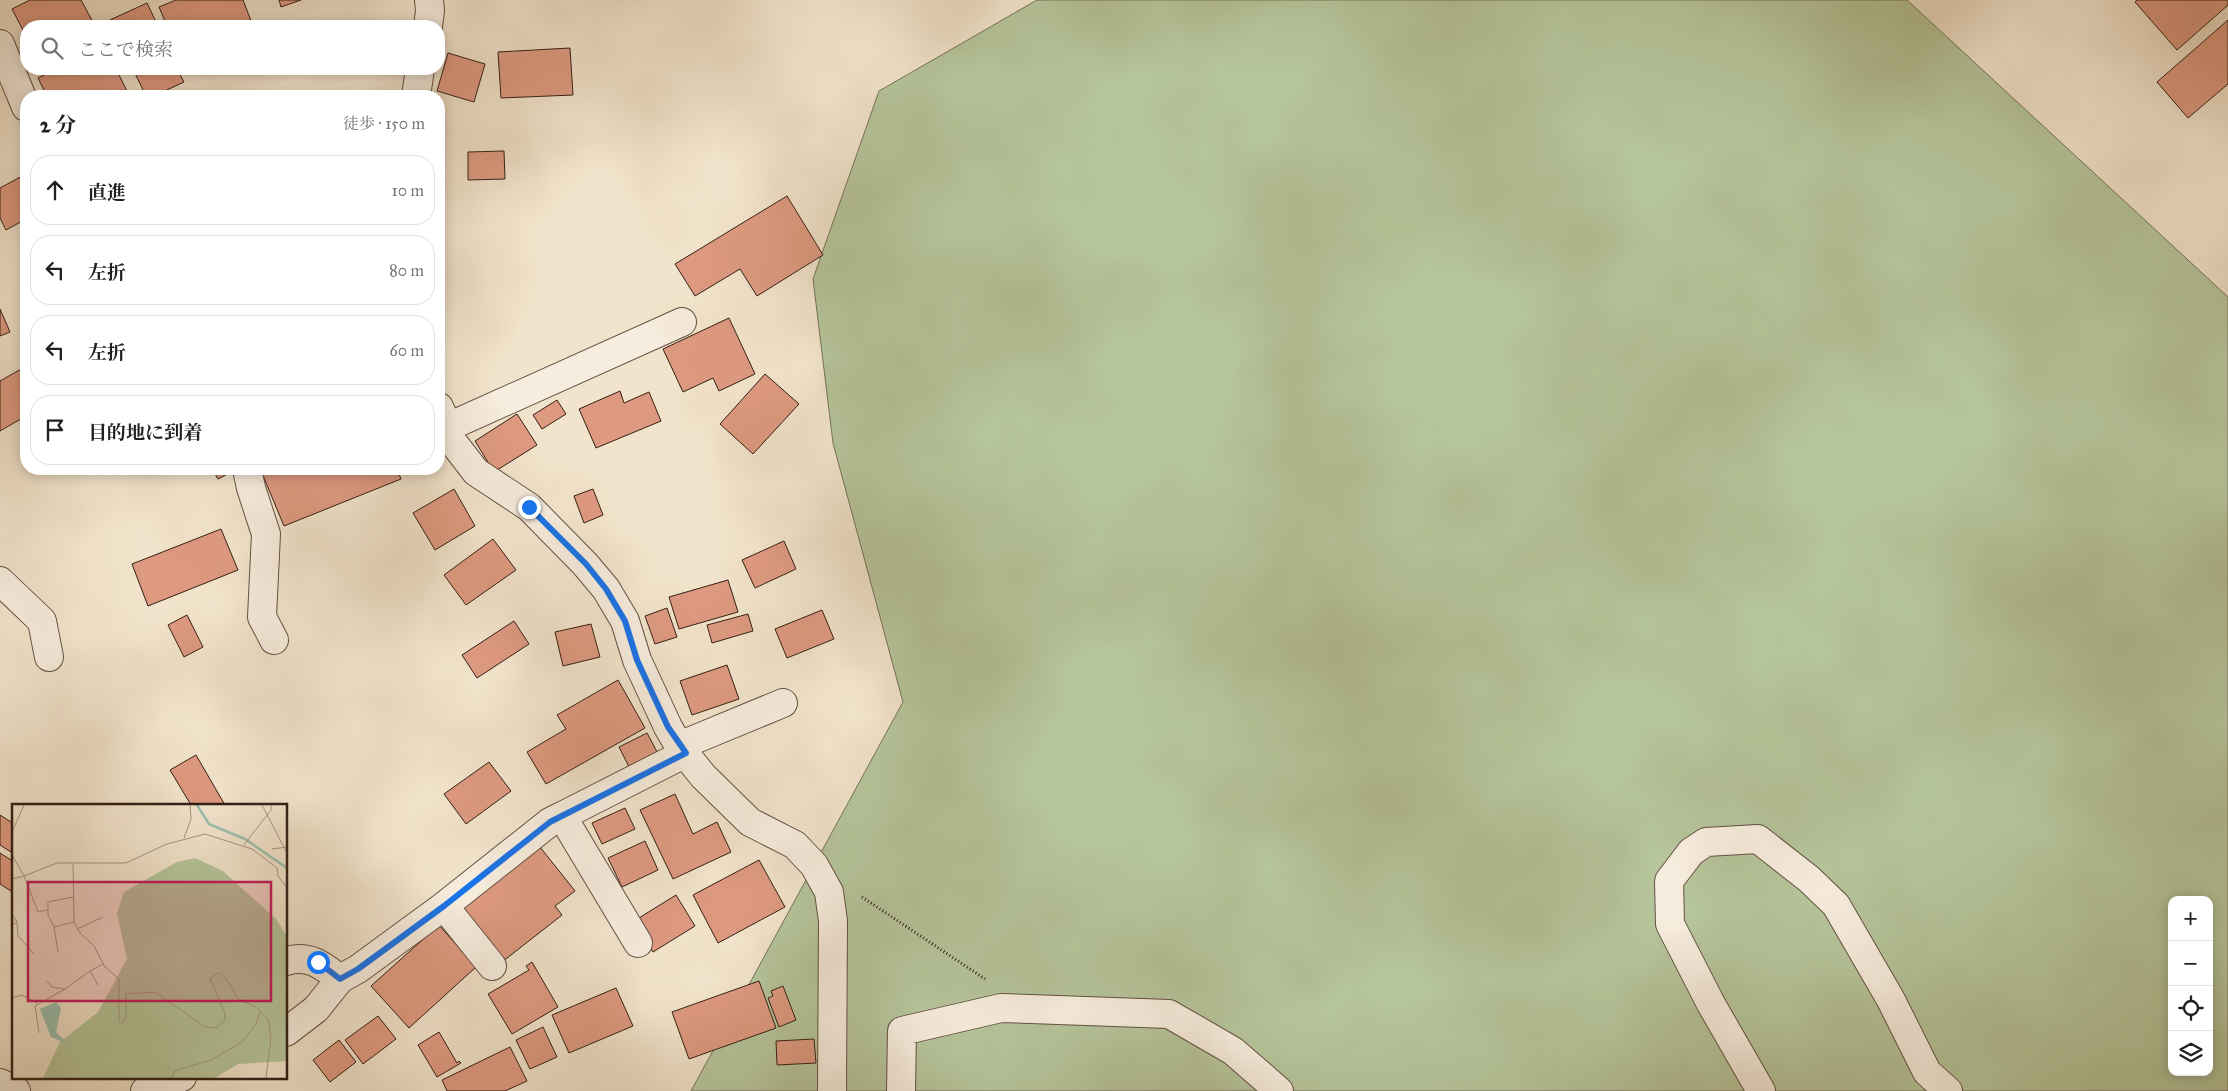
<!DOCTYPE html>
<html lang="ja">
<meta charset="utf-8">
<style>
body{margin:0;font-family:"IM FELL Great Primer","Noto Serif JP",serif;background:#f2f2f2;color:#202124}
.controls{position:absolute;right:15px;bottom:15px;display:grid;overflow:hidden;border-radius:10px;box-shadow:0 2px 12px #0003}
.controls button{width:45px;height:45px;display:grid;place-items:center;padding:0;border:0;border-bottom:1px solid #e0e0e0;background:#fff;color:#202124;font:25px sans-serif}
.stop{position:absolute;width:15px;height:15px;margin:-11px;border:4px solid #1a73e8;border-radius:50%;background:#fff}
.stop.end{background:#1a73e8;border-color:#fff;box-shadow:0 1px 5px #0008}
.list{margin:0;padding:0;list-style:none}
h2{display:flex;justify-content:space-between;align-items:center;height:65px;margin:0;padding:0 20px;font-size:21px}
h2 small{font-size:16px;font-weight:400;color:#757577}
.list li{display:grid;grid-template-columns:32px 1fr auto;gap:15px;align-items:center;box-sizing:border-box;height:70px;margin:0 10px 10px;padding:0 10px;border:1px solid #e0e0e0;border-radius:20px}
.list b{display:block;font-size:19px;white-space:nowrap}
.list em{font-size:16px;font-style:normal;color:#757577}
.icon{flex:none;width:28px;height:28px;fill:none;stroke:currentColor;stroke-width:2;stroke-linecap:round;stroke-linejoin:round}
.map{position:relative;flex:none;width:2228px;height:1091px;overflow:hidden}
.search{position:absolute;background:#fff;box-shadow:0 2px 12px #0003;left:20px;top:20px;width:425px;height:55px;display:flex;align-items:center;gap:12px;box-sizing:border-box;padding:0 18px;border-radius:20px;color:#757577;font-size:19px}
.panel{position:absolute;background:#fff;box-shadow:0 2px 12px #0003;left:20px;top:90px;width:425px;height:385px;border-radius:20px}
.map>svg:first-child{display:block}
.green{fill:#b6c59b;stroke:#747258;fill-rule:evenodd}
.building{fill:#de9a81;stroke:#331f15}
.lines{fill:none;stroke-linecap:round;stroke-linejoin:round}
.minor-casing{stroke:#635043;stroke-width:30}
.path{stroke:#331f15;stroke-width:3;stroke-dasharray:1 2.5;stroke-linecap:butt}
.minor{stroke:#f7edde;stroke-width:28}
.route{stroke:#1a73e8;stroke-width:6}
.inset-river{fill:none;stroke:#9cbfb0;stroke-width:2.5}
.inset-road{fill:none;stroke:#a69583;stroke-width:1}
.view{fill:#c2185b;fill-opacity:0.15;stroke:#c2185b;stroke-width:2.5}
.inset-edge{fill:none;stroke:#331f15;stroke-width:2.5}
</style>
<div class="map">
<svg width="2228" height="1091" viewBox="0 0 2228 1091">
<rect width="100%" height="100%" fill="#f2e4cc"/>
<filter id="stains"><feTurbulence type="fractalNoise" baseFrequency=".004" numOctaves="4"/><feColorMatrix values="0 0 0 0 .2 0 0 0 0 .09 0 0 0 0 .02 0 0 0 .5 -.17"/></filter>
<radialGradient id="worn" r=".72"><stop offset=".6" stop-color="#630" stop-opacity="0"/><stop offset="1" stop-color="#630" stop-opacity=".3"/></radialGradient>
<path class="green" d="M1037 0H1907L2228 297V1091H691L903 702 833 443 813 279 879 91ZM2172 900H2209V1072H2172Z"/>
<path class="building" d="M30 0H81L95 26H26V36L12 9Z
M176 0H243L253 26H167L159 7Z
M279 0H301L281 7Z
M2137 0H2228V5L2177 50 2135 2Z
M147 3 158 26H113L110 20Z
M2228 20V84L2188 118 2157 82Z
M570 48 573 95 501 98 498 52Z
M448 53 485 64 474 102 437 91Z
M56 69H116L128 93 120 96H47L38 78Z
M133 69H177L184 82 154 96H146Z
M504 151 505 179 468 180V152Z
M26 174V219L6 230 0 218V188Z
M787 196 823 255 757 296 740 269 695 296 675 264Z
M0 309 10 332 0 336Z
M729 318 755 374 719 391 713 378 683 392 663 349Z
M23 368 26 373V416L0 431V381Z
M765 374 799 404 753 454 720 424Z
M620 391 624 403 649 392 661 421 596 448 579 409Z
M557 400 566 414 542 429 533 415Z
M517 414 537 445 494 472 475 441Z
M212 469H237L218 479Z
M272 469H397L401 479 284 526 262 473Z
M454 489 475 526 435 550 413 513Z
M593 489 603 515 584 523 574 496Z
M221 529 238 570 148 606 132 564Z
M493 539 516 570 466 605 444 575Z
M784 541 796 569 755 588 742 560Z
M728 580 738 612 679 629 669 597Z
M667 608 677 637 655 644 645 616Z
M822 610 834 639 787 658 775 629Z
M748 614 753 631 712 643 707 625Z
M187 615 203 647 184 657 168 625Z
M514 621 529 644 477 678 462 655Z
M591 624 600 657 563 666 555 632Z
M727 665 739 699 692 715 680 681Z
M618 680 645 728 546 784 527 752 566 729 557 715Z
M647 733 662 761 629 767 619 747Z
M196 755 225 805H191L170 770Z
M489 762 511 791 466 824 444 794Z
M675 794 693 834 717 822 731 852 673 879 640 810Z
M625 808 635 829 602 844 592 823Z
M0 815 14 824V854L0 845Z
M645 841 658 870 622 887 608 858Z
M540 847 575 891 555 906 562 915 502 962 460 909Z
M0 853 14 862V893L0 884Z
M759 860 785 907 718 943 693 895Z
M676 895 695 926 653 952 634 921Z
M439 925 476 967 409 1028 371 986Z
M532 962 558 1007 512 1034 488 994 529 970 526 966Z
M759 981 776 1028 689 1059 672 1012Z
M783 986 796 1020 779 1027 768 998 773 996 771 991Z
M616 988 633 1026 569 1053 552 1015Z
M378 1016 396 1039 363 1064 345 1040Z
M543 1027 557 1057 530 1069 516 1040Z
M439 1032 457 1063 459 1061 461 1063 437 1077 418 1045Z
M814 1039 816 1063 777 1065 776 1041Z
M339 1040 356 1062 330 1082 313 1060Z
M510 1047 527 1081 505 1091H447L442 1080Z"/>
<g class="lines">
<defs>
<path id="minor" d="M428 26 430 11 429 0
M0 44 26 107
M416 96 420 69
M439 407 448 427 452 441 476 472 529 507 585 564 606 589 625 621 637 660 668 727 679 746 703 776 750 822 795 845 814 865 829 892 833 921 832 1091
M448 427 682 322
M247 469 251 488 266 534 262 617 274 640
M0 581 42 621 49 657
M679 746 783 703
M444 906 492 966
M638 943 562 816 686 753
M286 961C310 954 323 966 340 979L358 969 444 906 550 822 562 816
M286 1032 316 1009 340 979
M0 1083 16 1091
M145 1091 182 1077
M901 1091 902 1031 1001 1008 1169 1014 1233 1051 1279 1091
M1761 1091 1711 1004 1670 924 1669 881 1691 852 1706 842 1758 839 1809 879 1836 905 1891 1000 1927 1072 1948 1091"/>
</defs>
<use href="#minor" class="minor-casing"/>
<path class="path" d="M862 897 985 979"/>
<use href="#minor" class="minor"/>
</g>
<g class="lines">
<path class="route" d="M318 962 340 979 358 969 444 906 550 822 686 753 668 727 637 660 625 621 606 589 586 564 529 507"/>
</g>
<g transform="translate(12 804)">
<rect width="275" height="275" fill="#f2e4cc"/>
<path d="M183 54 211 67 264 115 275 132V257L226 260 203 274H31L48 238 86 208 115 155 105 109 112 88 165 58Z" fill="#b6c59b"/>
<path d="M44 198 49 204 44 228 56 240 39 233 28 205Z" fill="#9cbfb0"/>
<path class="inset-river" d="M185 1 197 20 233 35 275 64"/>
<path class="inset-road" d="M250 1 275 49M0 28 12 1M172 34 179 15 178 1M232 41 259 6V1M260 45 275 43M0 51 12 72 45 59H114L155 40 193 30 240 45 265 64 266 72 275 84M61 60 62 118 68 129 82 142 93 163 107 175V217L110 219 114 213V190L143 188 193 223 204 224 213 216V209L198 174 207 169 216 177 226 195 244 203 256 215 259 234 254 274M0 75 12 72 26 108 35 106M0 110 5 118 0 121M5 118 6 132 22 150M42 123 36 111V98L61 93M65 125 91 113M46 148 42 123 62 118M35 177 40 183 53 185 78 167M86 181 78 167 91 160M0 194 10 191 25 199M27 229 23 202 53 185M159 274 163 267 199 256 230 238 244 220 248 207"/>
<path class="view" d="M16 78H259V197H16Z"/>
<rect width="275" height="275" class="inset-edge"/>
</g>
<rect width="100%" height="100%" filter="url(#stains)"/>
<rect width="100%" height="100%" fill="url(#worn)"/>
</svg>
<div class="controls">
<button>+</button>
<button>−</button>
<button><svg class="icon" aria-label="locate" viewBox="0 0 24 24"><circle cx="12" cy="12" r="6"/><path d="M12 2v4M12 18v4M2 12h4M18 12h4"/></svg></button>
<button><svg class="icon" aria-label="layers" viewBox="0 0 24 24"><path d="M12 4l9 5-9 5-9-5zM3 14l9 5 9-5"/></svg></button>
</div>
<div class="stop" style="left:318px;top:962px"></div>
<div class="stop end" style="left:529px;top:507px"></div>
<div class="search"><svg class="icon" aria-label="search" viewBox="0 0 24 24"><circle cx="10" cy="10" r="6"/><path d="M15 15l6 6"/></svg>ここで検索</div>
<section class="panel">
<h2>2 分<small>徒歩 · 150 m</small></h2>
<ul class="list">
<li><svg class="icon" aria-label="ahead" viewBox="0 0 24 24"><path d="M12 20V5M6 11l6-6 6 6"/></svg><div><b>直進</b></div><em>10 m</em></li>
<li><svg class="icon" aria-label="left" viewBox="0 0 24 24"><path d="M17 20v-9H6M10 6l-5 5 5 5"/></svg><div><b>左折</b></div><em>80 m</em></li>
<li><svg class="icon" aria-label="left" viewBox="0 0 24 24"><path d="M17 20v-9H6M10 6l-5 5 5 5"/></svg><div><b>左折</b></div><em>60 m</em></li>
<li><svg class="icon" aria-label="arrive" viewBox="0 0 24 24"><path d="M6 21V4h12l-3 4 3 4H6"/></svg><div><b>目的地に到着</b></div></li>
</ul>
</section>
</div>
